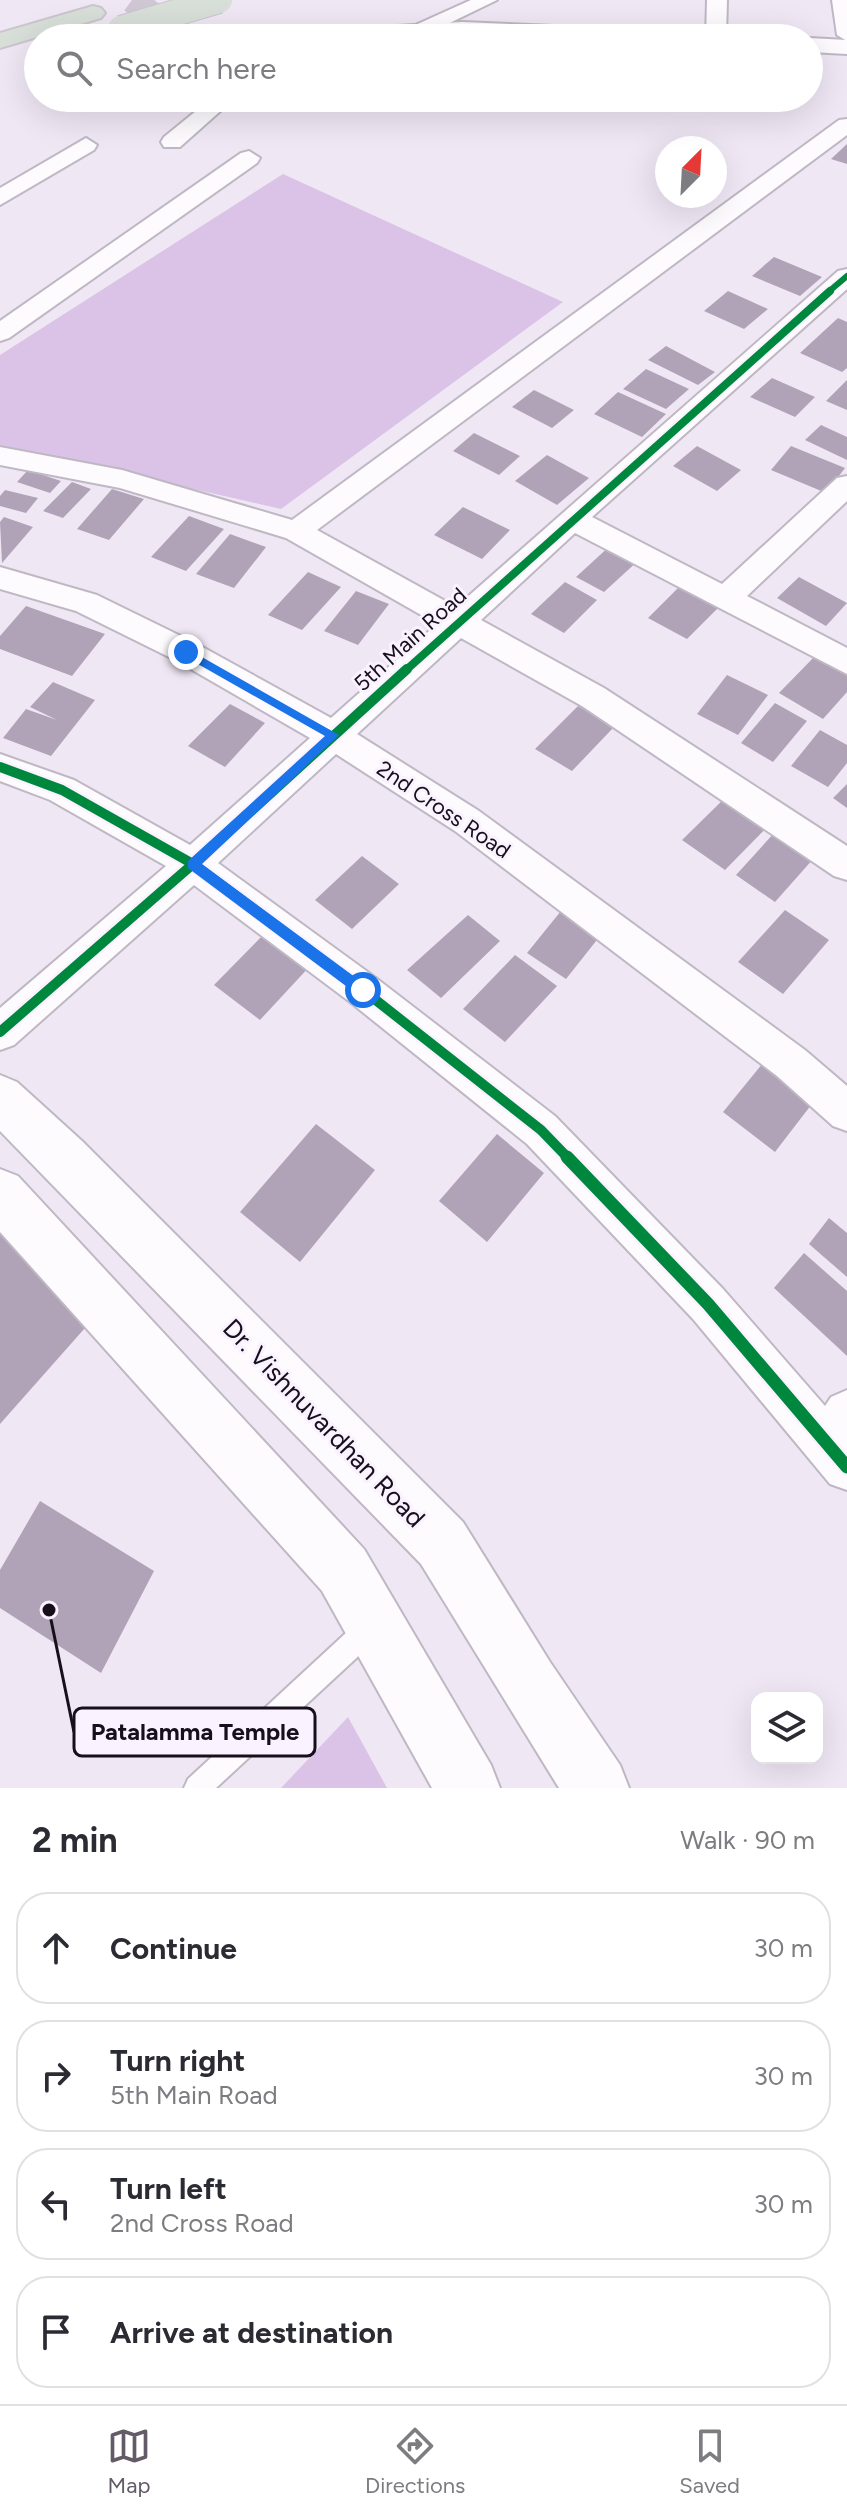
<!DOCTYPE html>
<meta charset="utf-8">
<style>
body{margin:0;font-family:Figtree,sans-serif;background:#f2f2f3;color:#2b2b33}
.controls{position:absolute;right:24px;bottom:24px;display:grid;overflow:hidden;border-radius:16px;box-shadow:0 8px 32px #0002}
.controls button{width:72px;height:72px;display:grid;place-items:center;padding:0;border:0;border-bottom:2px solid #e1e1e2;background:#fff;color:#2b2b33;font:40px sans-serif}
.compass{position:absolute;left:655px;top:136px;width:72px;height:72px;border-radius:50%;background:#fff;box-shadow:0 8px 32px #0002;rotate:24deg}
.stop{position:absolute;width:24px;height:24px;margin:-18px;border:6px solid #1a73e8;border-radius:50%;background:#fff}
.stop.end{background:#1a73e8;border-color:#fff;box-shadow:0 2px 8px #0008}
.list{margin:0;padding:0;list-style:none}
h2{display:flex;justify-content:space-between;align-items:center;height:104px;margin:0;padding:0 32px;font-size:34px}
h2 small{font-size:26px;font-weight:400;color:#7c7c81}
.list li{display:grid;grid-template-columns:52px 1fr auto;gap:24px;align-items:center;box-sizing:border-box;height:112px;margin:0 16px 16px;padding:0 16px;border:2px solid #e1e1e2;border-radius:32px}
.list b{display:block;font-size:30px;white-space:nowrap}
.list p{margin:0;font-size:26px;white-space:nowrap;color:#7c7c81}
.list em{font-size:26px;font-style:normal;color:#7c7c81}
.icon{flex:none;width:44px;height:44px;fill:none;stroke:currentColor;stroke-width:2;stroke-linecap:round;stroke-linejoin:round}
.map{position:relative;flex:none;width:847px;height:1788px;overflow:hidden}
.search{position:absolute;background:#fff;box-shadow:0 8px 32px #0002;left:24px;right:24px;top:24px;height:88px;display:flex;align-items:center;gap:20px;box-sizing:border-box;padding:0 28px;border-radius:44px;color:#7c7c81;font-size:30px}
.sheet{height:616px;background:#fff}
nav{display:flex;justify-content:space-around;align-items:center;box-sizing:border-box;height:112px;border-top:2px solid #e1e1e2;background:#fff;font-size:22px;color:#7c7c81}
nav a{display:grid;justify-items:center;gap:4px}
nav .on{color:#635b67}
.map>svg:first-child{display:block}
.green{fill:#dac3e7}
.building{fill:#b0a3b7}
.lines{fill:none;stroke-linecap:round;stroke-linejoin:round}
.tertiary-tunnel{stroke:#cfc7d4;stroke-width:26;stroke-dasharray:26 13;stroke-linecap:butt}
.service-casing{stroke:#bfb8c4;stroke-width:4}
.minor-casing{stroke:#bfb8c4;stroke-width:4}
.tertiary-casing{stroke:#bfb8c4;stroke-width:4}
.secondary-casing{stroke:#bfb8c4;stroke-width:4}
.motorway-casing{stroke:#cbc6cd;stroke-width:4}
.service{fill:#fdfbfe;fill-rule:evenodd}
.minor{fill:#fdfbfe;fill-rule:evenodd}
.tertiary{fill:#fdfbfe;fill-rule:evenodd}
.secondary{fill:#fdfbfe;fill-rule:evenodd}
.motorway{fill:#d8dfd8;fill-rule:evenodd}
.motorway-bridge-casing{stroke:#cbc6cd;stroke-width:28;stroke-linecap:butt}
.motorway-bridge{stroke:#d8dfd8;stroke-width:26}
.cycleway-far3-casing{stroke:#faf2ff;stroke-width:9}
.cycleway-far2-casing{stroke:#faf2ff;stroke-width:12}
.cycleway-far1-casing{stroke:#faf2ff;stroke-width:15}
.cycleway-casing{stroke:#faf2ff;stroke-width:18}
.cycleway-far3{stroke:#00873e;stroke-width:6}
.cycleway-far2{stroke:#00873e;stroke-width:8}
.cycleway-far1{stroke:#00873e;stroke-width:10}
.cycleway{stroke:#00873e;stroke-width:13}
.route{fill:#1a73e8}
.labels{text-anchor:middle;stroke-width:6;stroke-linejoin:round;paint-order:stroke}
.street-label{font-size:22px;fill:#17101b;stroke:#faf2ff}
.near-street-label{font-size:26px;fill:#17101b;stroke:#faf2ff}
.leader{fill:none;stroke:#17101b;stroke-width:3}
.callout-dot{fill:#17101b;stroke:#faf2ff;stroke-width:3}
.callout{fill:#faf2ff;stroke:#17101b;stroke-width:3}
.callout-label{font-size:24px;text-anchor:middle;font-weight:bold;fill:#17101b}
</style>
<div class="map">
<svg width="847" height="1788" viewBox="0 0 847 1788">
<rect width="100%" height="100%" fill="#f0e7f5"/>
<path class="green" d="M283 174 563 302 281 509 0 445V355Z
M348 1717 387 1788H281Z"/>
<path class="building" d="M847 144V164L831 159Z
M774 257 822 277 800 296 752 276Z
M728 291 768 309 744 329 704 311Z
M838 318 847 322V368L842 372 800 353Z
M666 346 715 372 698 385 648 360Z
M646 369 689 389 666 409 623 389Z
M772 378 815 397 795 417 750 397Z
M847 380V410L826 401Z
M534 390 574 410 552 428 512 407Z
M618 392 666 414 642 437 594 414Z
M821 425 847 437V460L805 440Z
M474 433 520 456 499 475 453 451Z
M697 446 741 470 717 491 673 466Z
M791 446 845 468 826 493 771 470Z
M547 455 589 478 557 505 515 481Z
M28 470 61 481 50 493 17 482Z
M72 482 91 489 63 518 43 511Z
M112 489 144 499 109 540 77 529Z
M5 490 38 498 26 513 0 506V496Z
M463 507 510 530 482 559 434 535Z
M189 516 224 529 186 571 151 557Z
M4 517 33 527 2 563 0 522Z
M230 534 266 547 234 588 196 574Z
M612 544 640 559 604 592 576 577Z
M308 572 341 587 302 630 268 615Z
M799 577 847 603 826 626 777 598Z
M565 582 597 600 564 633 531 614Z
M683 583 722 604 687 639 648 618Z
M356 591 389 604 358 645 324 631Z
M26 606 105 634 72 676 0 649V636Z
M816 655 847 672V692L823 719 779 693Z
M727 675 768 695 738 735 697 714Z
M53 682 95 700 51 756 3 738 26 709 57 720 30 707Z
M775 703 807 721 773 762 741 743Z
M230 704 265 723 225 767 188 746Z
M578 706 614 727 572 771 535 749Z
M820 730 847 745V763L828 787 791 766Z
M847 784V808L833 798Z
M730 793 772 822 725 870 682 840Z
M775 832 814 858 775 902 736 875Z
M362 856 399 884 352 929 315 900Z
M565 906 604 931 566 979 527 953Z
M785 910 829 940 783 994 738 962Z
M468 915 500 941 441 998 407 970Z
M266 932 311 965 260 1020 214 985Z
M515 955 557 986 505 1042 463 1009Z
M767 1058 818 1096 775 1152 723 1112Z
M316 1124 375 1170 300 1262 240 1212Z
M497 1134 544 1173 487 1242 439 1201Z
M0 1218 100 1311 0 1424Z
M829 1218 847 1233V1277L809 1244Z
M804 1253 847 1291V1356L774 1288Z
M40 1501 154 1571 101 1673 0 1608V1570Z"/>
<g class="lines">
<path class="tertiary-tunnel" d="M132 0 173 30"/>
<defs>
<path id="service" d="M369 1617 378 1620 381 1629 378 1638 216 1788H184L188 1779 360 1620Z"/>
<path id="minor" d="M471 0H497L425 35H411L408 31 411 27Z
M707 0H727L726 38H706Z
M832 0H847V41L837 35Z
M212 98H235L180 147H164L161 142 164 137Z
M847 119V135L317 530 456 607 838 271 847 269V289L592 517 722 584 837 478 847 476V501L747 596 847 648V674L575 533 481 620 604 688 847 846V880L834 876 582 706 461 638 357 734 479 811 805 1050 847 1086V1131L833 1126 777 1076 455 831 336 754 218 863 376 978 555 1116 723 1289 825 1406 831 1397 847 1390V1490L830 1484 693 1319 527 1144 350 1002 194 885 14 1045 0 1050V1008L166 866 50 800 0 781V754L74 780 190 845 310 738 175 660 76 611 0 589V567L97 595 197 644 331 718 437 624 286 538 120 488 0 465V447L122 470 292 520 839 120Z
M86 138 97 145 94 150 0 205V188Z
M249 151 260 158 257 163 9 338 0 341V321L241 153Z"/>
<path id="tertiary" d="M462 22 668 31 677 33 680 38H304L307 33 316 31Z
M173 23 212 33 215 38 165 35 161 30 165 25Z
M808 38H809L847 40V54L809 52Z"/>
<path id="secondary" d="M0 1075 17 1082 82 1141 463 1522 550 1662 620 1765 629 1788H559L421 1564 0 1131Z
M0 1169 18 1176 364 1549 491 1765 500 1788H432L322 1591 0 1232Z"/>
<path id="motorway" d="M93 6 101 8 105 13 101 18 0 48V33Z"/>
</defs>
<use href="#service" class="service-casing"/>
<use href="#minor" class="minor-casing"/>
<use href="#tertiary" class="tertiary-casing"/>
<use href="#secondary" class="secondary-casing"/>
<use href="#motorway" class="motorway-casing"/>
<use href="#service" class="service"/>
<use href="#minor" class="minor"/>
<use href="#tertiary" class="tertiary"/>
<use href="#secondary" class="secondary"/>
<use href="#motorway" class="motorway"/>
<defs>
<path id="motorway-bridge" d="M121 29 219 0"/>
</defs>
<use href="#motorway-bridge" class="motorway-bridge-casing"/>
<use href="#motorway-bridge" class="motorway-bridge"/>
<defs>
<path id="cycleway-far3" d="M827 293 847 276"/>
<path id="cycleway-far2" d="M405 671 830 291"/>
<path id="cycleway-far1" d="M0 767 62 790 193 864 363 990 541 1130 569 1159
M0 1032 193 864 407 669"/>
<path id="cycleway" d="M567 1157 708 1304 847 1467"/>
</defs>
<use href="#cycleway-far3" class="cycleway-far3-casing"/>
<use href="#cycleway-far2" class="cycleway-far2-casing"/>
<use href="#cycleway-far1" class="cycleway-far1-casing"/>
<use href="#cycleway" class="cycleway-casing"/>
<use href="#cycleway-far3" class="cycleway-far3"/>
<use href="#cycleway-far2" class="cycleway-far2"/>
<use href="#cycleway-far1" class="cycleway-far1"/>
<use href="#cycleway" class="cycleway"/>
</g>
<path class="route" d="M186 648 339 735 202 864 367 986V995H358L188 868V861L325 736 182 655V649Z"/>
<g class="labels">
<g class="street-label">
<text transform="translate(410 639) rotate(-42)" y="8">5th Main Road</text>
<text transform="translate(444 809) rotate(34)" y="8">2nd Cross Road</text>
</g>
<g class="near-street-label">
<text transform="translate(324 1423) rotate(46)" y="9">Dr. Vishnuvardhan Road</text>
</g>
</g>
<path class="leader" d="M49 1610L74 1732"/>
<circle class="callout-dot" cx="49" cy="1610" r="8"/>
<rect class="callout" x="74" y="1708" width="241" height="48" rx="8"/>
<g class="callout-label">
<text x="195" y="1740">Patalamma Temple</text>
</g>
</svg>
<div class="controls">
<button><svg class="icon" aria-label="layers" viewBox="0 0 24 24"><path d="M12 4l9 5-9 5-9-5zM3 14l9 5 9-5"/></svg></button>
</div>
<svg class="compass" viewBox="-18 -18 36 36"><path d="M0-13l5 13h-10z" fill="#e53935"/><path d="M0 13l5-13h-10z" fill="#7c7c81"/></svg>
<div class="stop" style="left:363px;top:990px"></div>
<div class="stop end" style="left:186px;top:652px"></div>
<div class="search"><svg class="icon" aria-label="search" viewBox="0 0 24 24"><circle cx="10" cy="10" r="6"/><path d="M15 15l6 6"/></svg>Search here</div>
</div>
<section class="sheet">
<h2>2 min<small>Walk · 90 m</small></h2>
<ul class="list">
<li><svg class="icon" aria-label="ahead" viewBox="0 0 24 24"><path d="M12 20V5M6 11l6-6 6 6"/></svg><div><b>Continue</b></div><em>30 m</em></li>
<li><svg class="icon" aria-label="right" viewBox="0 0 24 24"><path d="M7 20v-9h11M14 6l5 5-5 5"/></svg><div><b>Turn right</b><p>5th Main Road</p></div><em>30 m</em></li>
<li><svg class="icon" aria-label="left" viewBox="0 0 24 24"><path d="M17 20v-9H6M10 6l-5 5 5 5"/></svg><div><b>Turn left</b><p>2nd Cross Road</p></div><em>30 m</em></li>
<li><svg class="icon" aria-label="arrive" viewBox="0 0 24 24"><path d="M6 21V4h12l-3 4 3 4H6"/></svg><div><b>Arrive at destination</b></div></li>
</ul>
</section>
<nav>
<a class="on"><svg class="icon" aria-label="map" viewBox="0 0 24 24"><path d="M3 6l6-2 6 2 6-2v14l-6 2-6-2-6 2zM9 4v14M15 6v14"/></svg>Map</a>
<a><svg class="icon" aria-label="directions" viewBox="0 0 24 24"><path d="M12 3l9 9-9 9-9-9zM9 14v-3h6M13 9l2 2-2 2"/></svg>Directions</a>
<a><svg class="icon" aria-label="saved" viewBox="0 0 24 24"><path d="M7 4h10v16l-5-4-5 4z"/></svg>Saved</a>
</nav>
